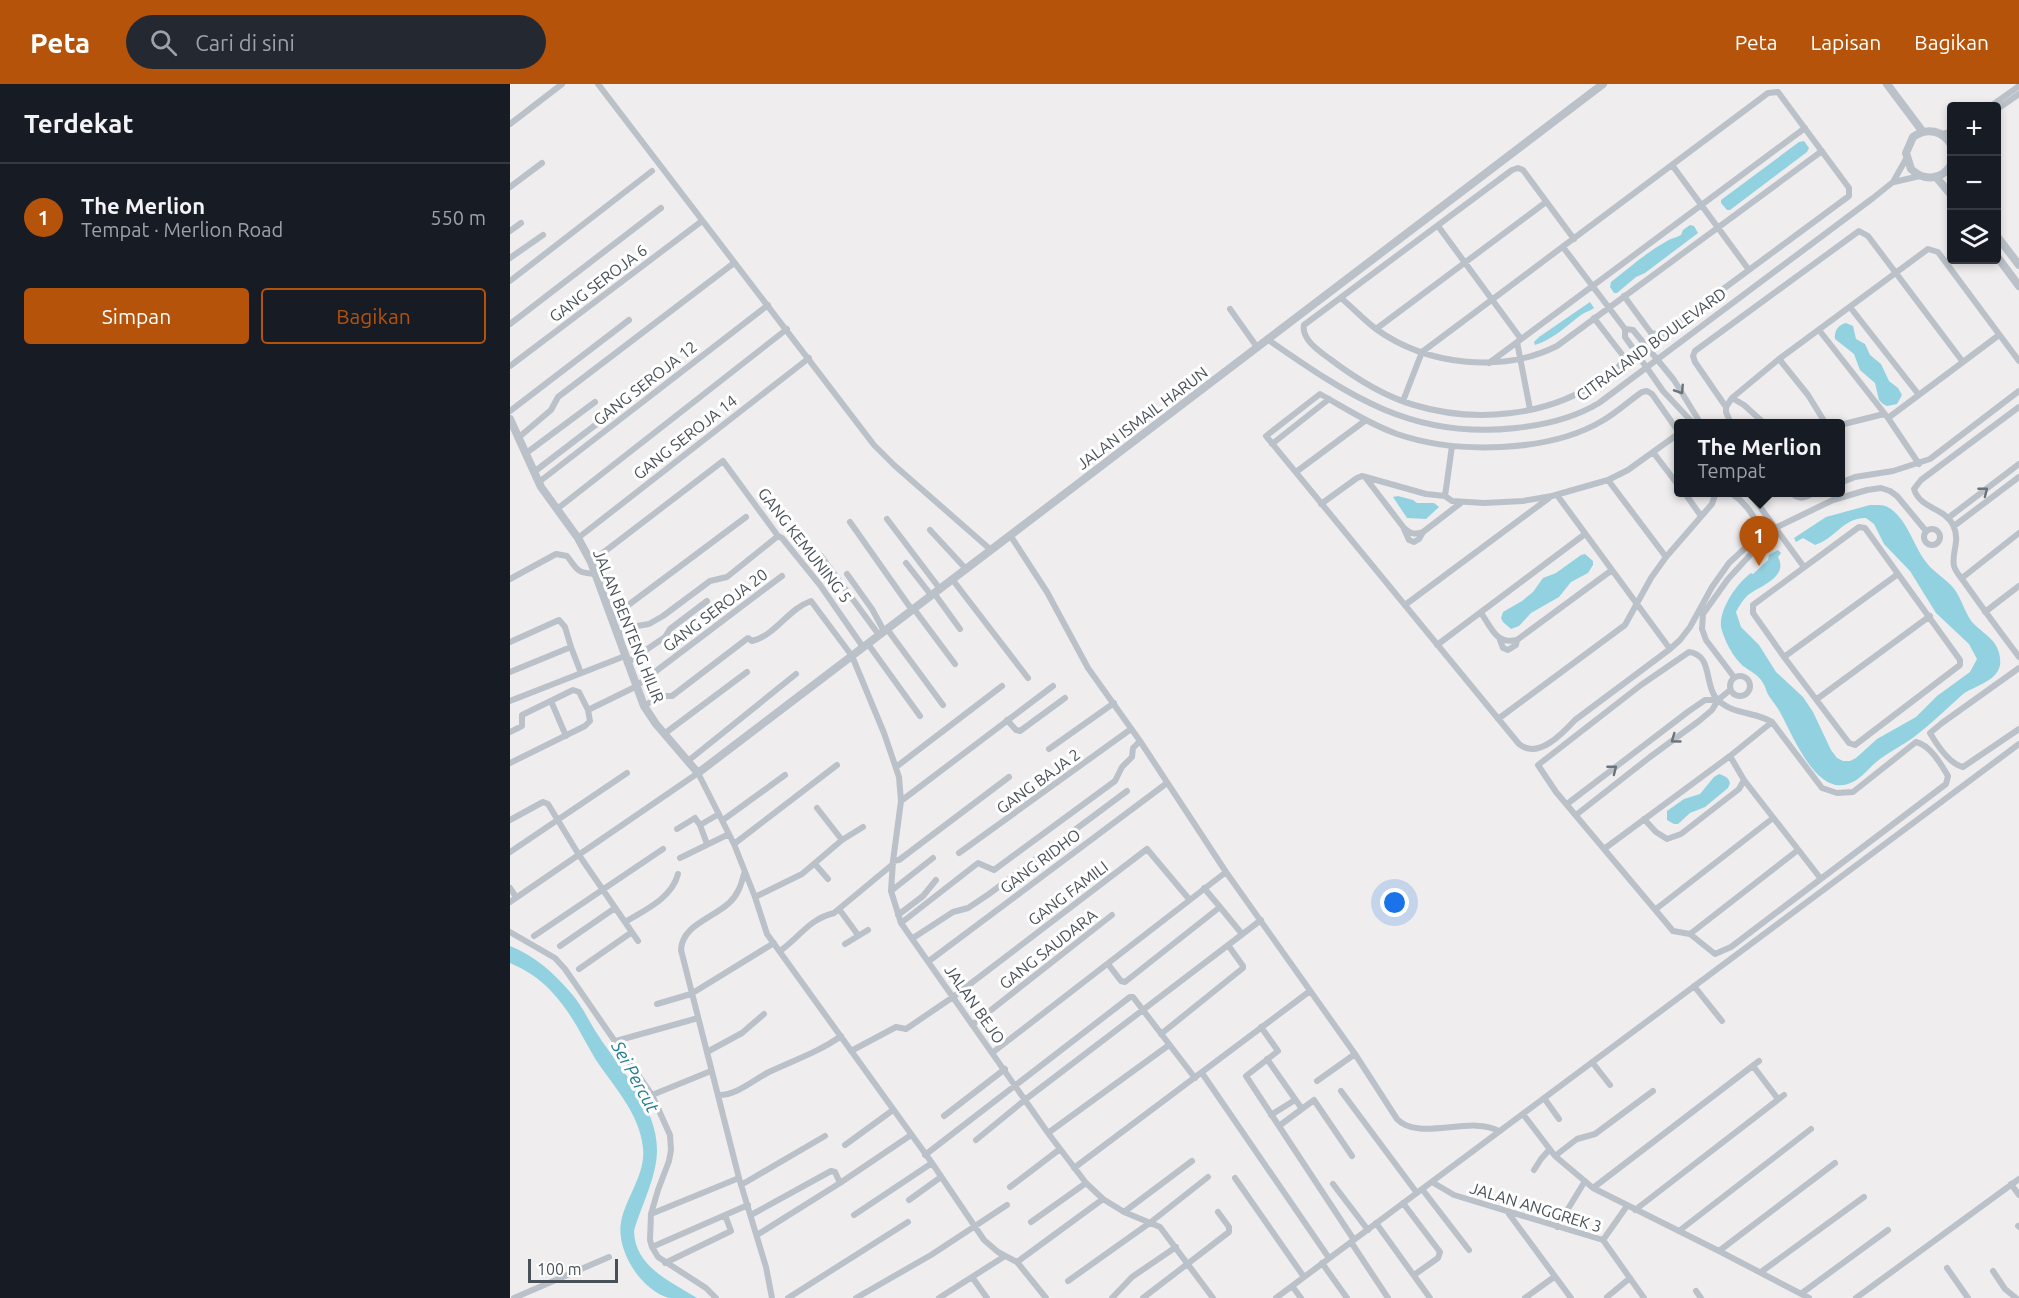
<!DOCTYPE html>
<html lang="id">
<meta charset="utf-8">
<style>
body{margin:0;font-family:Ubuntu,sans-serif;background:#242831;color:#f1f3f6}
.controls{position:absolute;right:18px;top:18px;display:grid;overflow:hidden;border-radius:6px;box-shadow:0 3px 9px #0003}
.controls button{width:54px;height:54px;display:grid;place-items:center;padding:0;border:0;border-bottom:2px solid #363941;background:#171b24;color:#f1f3f6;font:30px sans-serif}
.scale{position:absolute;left:18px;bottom:15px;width:90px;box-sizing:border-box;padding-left:6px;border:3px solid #485058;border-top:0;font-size:16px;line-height:21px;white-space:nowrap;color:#485058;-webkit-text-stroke:4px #fff;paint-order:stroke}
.you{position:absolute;left:885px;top:819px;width:21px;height:21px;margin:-15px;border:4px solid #fff;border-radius:50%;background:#1a73e8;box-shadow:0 0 0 9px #1a73e833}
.badge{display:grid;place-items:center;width:39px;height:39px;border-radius:50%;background:#b45309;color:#fff;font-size:20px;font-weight:700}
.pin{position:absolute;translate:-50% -50px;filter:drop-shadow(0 2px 3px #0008)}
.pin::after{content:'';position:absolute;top:32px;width:21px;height:18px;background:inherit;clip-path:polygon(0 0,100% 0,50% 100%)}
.popup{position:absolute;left:1164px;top:335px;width:171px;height:78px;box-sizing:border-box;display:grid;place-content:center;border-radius:6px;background:#171b24;filter:drop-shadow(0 2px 4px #0005);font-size:20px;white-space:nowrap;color:#9ea1a6}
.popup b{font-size:22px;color:#f1f3f6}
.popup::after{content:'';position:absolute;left:50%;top:100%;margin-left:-12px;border:12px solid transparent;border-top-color:#171b24}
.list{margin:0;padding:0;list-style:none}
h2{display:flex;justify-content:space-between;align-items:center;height:78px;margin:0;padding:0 24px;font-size:26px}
h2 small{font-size:20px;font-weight:400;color:#9ea1a6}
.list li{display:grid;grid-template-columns:39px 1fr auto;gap:18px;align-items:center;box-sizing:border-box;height:108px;padding:0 24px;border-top:2px solid #363941}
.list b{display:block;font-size:22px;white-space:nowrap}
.list p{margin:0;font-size:20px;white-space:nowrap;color:#9ea1a6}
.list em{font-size:20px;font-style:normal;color:#9ea1a6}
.actions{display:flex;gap:12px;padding:18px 24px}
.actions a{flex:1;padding:14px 0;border:2px solid #b45309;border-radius:6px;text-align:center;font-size:21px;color:#b45309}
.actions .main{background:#b45309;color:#fff}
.icon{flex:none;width:33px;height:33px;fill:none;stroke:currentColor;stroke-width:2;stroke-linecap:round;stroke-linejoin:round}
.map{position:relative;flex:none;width:1509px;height:1214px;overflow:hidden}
header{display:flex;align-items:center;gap:36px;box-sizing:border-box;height:84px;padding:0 30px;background:#b45309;color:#fff}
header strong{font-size:28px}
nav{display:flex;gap:33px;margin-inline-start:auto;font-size:21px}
.search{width:420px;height:54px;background:#242831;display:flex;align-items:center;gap:15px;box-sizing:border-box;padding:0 21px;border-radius:33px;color:#9ea1a6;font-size:22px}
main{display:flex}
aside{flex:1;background:#171b24}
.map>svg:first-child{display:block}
.water{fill:#92d1e0}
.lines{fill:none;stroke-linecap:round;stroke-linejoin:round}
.minor{stroke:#bac1c8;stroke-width:6}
.tertiary{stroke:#bac1c8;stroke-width:8}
.oneway{stroke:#6a727a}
.labels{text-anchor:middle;stroke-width:6;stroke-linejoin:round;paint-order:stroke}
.street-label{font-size:16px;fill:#485058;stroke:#fff}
.water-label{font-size:18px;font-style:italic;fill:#1d7d95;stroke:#fff}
</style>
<header>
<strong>Peta</strong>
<div class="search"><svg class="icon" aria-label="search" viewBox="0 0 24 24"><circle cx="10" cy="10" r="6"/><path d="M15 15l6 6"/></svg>Cari di sini</div>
<nav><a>Peta</a><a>Lapisan</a><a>Bagikan</a></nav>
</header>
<main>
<aside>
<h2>Terdekat<small></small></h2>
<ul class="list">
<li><span class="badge">1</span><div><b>The Merlion</b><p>Tempat · Merlion Road</p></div><em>550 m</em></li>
</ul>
<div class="actions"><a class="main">Simpan</a><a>Bagikan</a></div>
</aside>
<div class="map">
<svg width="1509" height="1214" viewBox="0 0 1509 1214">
<rect width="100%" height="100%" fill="#efeded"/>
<path class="water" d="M1294 57 1299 64 1297 68 1220 126H1217L1211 119V116L1289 58Z
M1180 141 1184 142 1188 149 1135 189 1126 193 1107 209H1104L1100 203 1101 198C1119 184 1137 168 1157 157 1161 154 1166 154 1171 151L1173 146Z
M1080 218 1084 224C1080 227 1075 228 1071 231 1056 242 1044 255 1025 261L1024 258 1029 253Z
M1336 239 1343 242 1346 255 1355 260 1360 271 1371 280 1379 297 1388 304 1392 311 1387 320 1377 322 1373 320 1369 316 1365 299 1350 286 1344 270 1325 255C1324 247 1328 241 1336 239Z
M888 412 903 416 907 419H924L929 423 916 435 897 434 883 413Z
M1360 421C1368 421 1375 420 1381 425 1399 439 1403 461 1416 478 1424 489 1437 495 1445 506 1452 516 1455 529 1462 538 1469 546 1479 551 1485 560 1489 566 1491 574 1490 581 1487 598 1463 602 1452 611 1436 625 1421 640 1404 653 1393 661 1381 667 1370 675 1359 683 1351 696 1338 700 1306 711 1283 652 1271 630 1268 624 1263 618 1259 612 1256 608 1256 603 1253 599 1249 591 1240 587 1233 582 1223 573 1214 556 1211 543 1209 525 1227 499 1241 489L1243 490 1258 476 1259 471 1268 466 1271 469 1268 473C1279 494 1249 502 1237 512 1232 517 1229 522 1226 528L1231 543 1249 561 1266 588 1293 613 1303 628 1321 666 1327 674 1333 677H1340L1346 674 1367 655 1406 633 1427 612 1460 588 1467 575 1459 560 1426 529 1400 487 1374 460 1364 440 1356 434C1334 433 1326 454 1305 461L1293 454 1286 458 1284 454 1316 433Z
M1075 470 1083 477V481L1078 489 1061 498 1049 513 1021 529 1009 542 1001 545 993 538 991 534 993 528 1012 517 1023 508 1033 494 1046 489 1071 471Z
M1209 690C1215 692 1218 693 1220 699L1218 704 1195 723 1180 729 1168 740H1164L1157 736V727L1174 715 1190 710 1204 693Z
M0 862C25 872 44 889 61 909 72 921 79 938 88 951 111 987 148 1023 147 1068 146 1095 131 1122 124 1147 125 1183 160 1197 187 1214 178 1214 167 1214 159 1214 131 1206 106 1167 111 1138 116 1113 136 1090 133 1064 130 1030 104 1003 86 976 71 951 62 929 41 907 29 894 16 886 0 879Z"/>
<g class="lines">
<path class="minor" d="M88 0 364 361 384 381 481 466
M1481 22 1509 2
M1486 26 1509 10
M0 40 52 0
M1432 50 1442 47
M1162 81 1239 186
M1384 98 1410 92
M0 103 32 79
M928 142 1011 255
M0 147 11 139
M1064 155 1013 86 1008 84 1002 86 794 241C791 255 809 267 820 275 845 294 873 312 904 321 963 339 1038 333 1088 297 1097 291 1112 284 1114 273L1084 234
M1053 163 1115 245 1123 246 1164 296 1191 340
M0 174 33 151
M0 197 142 87
M831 214C843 224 854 236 866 245 916 281 991 290 1047 262L1312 67
M1340 223 1409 311
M720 225 747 263
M0 240 151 124
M866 245 1036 118
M1115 245V253L1144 294 1153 307 1184 340
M757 255C838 311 902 356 1006 344 1035 341 1064 334 1089 319L1363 114 1383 98 1396 75
M1007 258 1020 325
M1269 275 1298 311 1316 340
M1453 278 1489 251
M979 279 1295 44
M0 282 192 137
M1222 314 1234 321 1255 340
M893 317 912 268 1258 9 1268 8 1339 104V112L1151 251 1141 249 1114 212
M1216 323 1222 314 1269 275 1418 165 1428 168 1509 277
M1509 323 1411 396 1404 405C1410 425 1434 423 1443 441 1451 457 1441 468 1444 482 1446 489 1453 496 1457 502 1474 526 1491 549 1509 573
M0 327 119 236
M1378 334 1409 380
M1221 340 1216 328V323L1185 278 1183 272 1185 267 1349 147 1358 152 1453 278 1378 334 1309 246
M1330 341 1374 330
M1168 347 1142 310 1137 307 1132 308C1119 317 1106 329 1092 337 1038 369 945 370 887 350 859 340 835 324 810 310L756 352 1009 660C1028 676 1053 649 1065 636L1160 565 1170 556 1180 543 1202 503 1219 479 1248 452C1251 436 1233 417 1220 408
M8 354 41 326 48 313 224 179
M762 360 819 315
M1143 368 1168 401
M15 370 85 318
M24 388 101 329
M786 388 856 336
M855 393 894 444C901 450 905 451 913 448L952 418
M1098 396 1156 473
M29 398 258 221
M1330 399 1345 393 1383 387 1420 375 1509 307
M1174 408 1191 432
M1239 408 1294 483
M1281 408C1290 418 1296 413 1306 408
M1047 411 1160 565
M935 412 942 362
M811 420 847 394 852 392 916 410 935 412 942 417 974 419 1013 417 1042 412 1098 396 1118 386 1168 350
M47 425 277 245
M1438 434 1509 380
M377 435 430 505
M340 438 402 526
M1444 442 1509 393
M1349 443 1355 444 1450 576V581L1345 661 1339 659 1274 573 1243 529V521Z
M1414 453a8 8 0 1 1 16 0a8 8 0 1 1-16 0Z
M894 445 899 456 904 458 909 455 913 448
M420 446 456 485
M500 451 537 508 578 584 630 657 716 788 845 970 887 1035C908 1058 961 1031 989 1047
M68 454 299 274
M311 472 369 551
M81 478 213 377 268 452 272 454 310 501 353 563
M396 479 421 511
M337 490 362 525 374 547
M1452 494 1509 449
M0 495 46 470 57 472C68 486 66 489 86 490
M442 495 518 594
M424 509 450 545
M895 521 1039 414
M404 525 445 580
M1475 528 1509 502
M971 529C982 544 986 561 1007 556L1102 486
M101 534 236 433
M377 545 433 621
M107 551 127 542 139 540 153 532 200 497 217 493 268 452
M990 556 993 564 998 566 1006 561 1007 556
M0 558 49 536 55 543 61 563
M358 560 410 632
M927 561 1075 450
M1179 568C1203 571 1194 600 1206 614 1221 631 1244 627 1262 638L1312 704 1327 709 1343 708 1406 658C1420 661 1431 680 1438 692L1436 700 1221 863 1205 870 1180 850 1163 847 1046 708 1028 681 1131 601Z
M1274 573 1388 490
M117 579 155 553 160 545 197 517
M1509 584 1432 639 1420 649C1427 661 1440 680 1453 683L1509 645
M0 588 61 563 71 589
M1220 602a10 10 0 1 1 20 0a10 10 0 1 1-20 0Z
M1224 593 1196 556 1192 545 1193 530 1218 495 1265 444 1323 416 1357 406 1371 404 1380 407 1387 412 1416 447
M1307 615 1420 532
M0 617 115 572
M41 617 56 652
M134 622 150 612H162L238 554 242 557C266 551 278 525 301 517L342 572 374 649 389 693 391 717 383 777 381 807 391 839 538 1049 576 1099 593 1115 614 1128 650 1143 703 1214
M988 635 1115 541 1141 494 1156 473 1202 420 1206 408
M497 636 506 646 510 647 555 614
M0 648 12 642V631L63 606 69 608 78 626 125 603 272 492
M154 650 237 588
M539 665 604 619
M178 677 286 590
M0 679 75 642 80 637 78 626
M386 683 492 602
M1234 696 1311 795
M391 717 543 602
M1057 720 1179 627 1195 616H1208
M307 724 332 756
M1066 731 1140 673 1189 637 1202 626 1208 616 1220 606
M1134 735 1146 748 1157 755 1171 750 1229 705 1234 696 1220 672
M0 736 33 718 38 720 69 771 128 857
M213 736 275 691
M190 741 197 760
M167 745 185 734 190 741 209 730
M224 760 327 681
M1094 765 1220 672 1262 638
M0 768 117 689
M449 769 621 645
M170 774 219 750
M383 777 389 776 499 693
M305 780 318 795
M234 790C231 801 228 811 219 819 203 834 172 841 171 866L229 1094 256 1183 262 1214
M0 804 6 813
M694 804 710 823
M381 807 423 774
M245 813 292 790 332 756 353 743
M0 818 188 689 224 760 245 813 257 850 422 1079 474 1156 488 1168 507 1178 536 1214
M329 825 348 851
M1146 825 1263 734
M388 831 413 812 426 796
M115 838C135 826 162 814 168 790
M391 839 468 779 484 786 605 697 612 683 622 673 623 664 630 657
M0 848 45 874 55 885 142 1011 160 1051 161 1066 159 1077 148 1106 141 1130 140 1156 142 1163 148 1173 196 1204 206 1214
M1180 850 1288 766
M24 852 153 765
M403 854 443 828 458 824 479 810 617 707
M335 860 358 846
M50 862 105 824
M270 867C290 853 299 835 324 829L383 780
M419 877 657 699
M598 880 611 897 615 898 710 823 732 850
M69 885 122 848
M1184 902 1212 937
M147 920 181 910 264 859
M462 941 602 831
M751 943 768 967 736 992 844 1156
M651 950 733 884V882L718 861
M106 957 188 934
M341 967 386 943 396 945 443 913 637 765 679 815
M197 968 232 949 254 930
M482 969 716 788
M757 975 792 1025
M1082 978 1100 1001
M1243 982 1268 1015
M692 989 819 1174
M807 997 845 970
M831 1007 907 1109
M142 1011 201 987
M208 1011C226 1012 243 996 259 988 284 976 309 968 331 952
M1034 1014 1049 1035
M1013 1030 1045 1072 1083 1104 1209 1167 1299 1214
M761 1031 785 1016
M434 1032 495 985
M769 1042 804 1016 842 1072
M538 1049 659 961
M466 1056 516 1015 751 836
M335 1061 383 1026
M415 1071 620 913H623L685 994
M1045 1072 1067 1055 1085 1050 1143 1007
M564 1084 800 907
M1024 1086 1031 1075 1039 1066
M725 1094 794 1193
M922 1098 944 1111 1093 1156 1134 1214
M823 1100 858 1146
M1501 1100 1509 1111
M231 1101 315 1052
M500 1103 550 1065
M1083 1104 1249 977
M912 1105 959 1166
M399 1116 431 1093
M893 1119 930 1168 928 1174 904 1191
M1125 1126 1274 1011
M614 1128 682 1077
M141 1130 229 1094
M999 1130 1061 1214
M241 1131 321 1087 325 1088 330 1099
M344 1131 422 1079
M521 1138 576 1099
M866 1139 920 1214
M1508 1142 1509 1143
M1047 1143 1075 1097
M1169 1147 1301 1045
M247 1151 330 1099 401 1051
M1093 1156 1117 1122
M841 1158 878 1214
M142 1163 238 1121
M1209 1167 1325 1079
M507 1178 593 1115
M155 1179 221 1147 215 1131
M812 1179 837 1214
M1437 1184 1458 1214
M1483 1187 1495 1205 1506 1214
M1251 1188 1354 1113
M462 1193 477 1214
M558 1197 641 1138 698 1093
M782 1202 791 1214
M1186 1207 1191 1214
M1292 1209 1378 1146
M1097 1213 1120 1194
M4 1214 99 1173
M278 1214 398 1138
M346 1214 421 1171 497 1121
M429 1214 495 1172
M602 1214 622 1193 666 1163
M633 1214 719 1148V1143L708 1128
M766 1214 1509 660
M1015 1214 1044 1193
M1346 1214 1509 1095"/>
<path class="tertiary" d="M1377 0 1413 48
M1442 62C1433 46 1417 43 1403 53L1396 69 1401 85C1414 98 1433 96 1442 79
M1426 93 1442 112
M1486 151 1509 181
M1486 171 1509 202
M0 335 31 403 68 454 81 478 134 622 146 640 188 689 1093 0"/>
</g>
<defs><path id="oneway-chevron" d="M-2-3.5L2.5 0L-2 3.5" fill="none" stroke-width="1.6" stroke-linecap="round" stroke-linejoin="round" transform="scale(1.5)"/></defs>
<g class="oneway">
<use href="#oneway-chevron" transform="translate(1170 306) rotate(57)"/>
<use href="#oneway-chevron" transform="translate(1474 407) rotate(-38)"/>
<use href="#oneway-chevron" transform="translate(1165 655) rotate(144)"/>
<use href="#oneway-chevron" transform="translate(1103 685) rotate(-38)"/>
</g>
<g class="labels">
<g class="street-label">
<text transform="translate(88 199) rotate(-37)" y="6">GANG SEROJA 6</text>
<text transform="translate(1141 260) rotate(-36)" y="6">CITRALAND BOULEVARD</text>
<text transform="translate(135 299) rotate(-38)" y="6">GANG SEROJA 12</text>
<text transform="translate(632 334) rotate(-37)" y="6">JALAN ISMAIL HARUN</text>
<text transform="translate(175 353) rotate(-38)" y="6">GANG SEROJA 14</text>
<text transform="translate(295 461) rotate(52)" y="6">GANG KEMUNING 5</text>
<text transform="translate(205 526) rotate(-37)" y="6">GANG SEROJA 20</text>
<text transform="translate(119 542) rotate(68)" y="6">JALAN BENTENG HILIR</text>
<text transform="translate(528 697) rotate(-36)" y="6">GANG BAJA 2</text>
<text transform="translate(530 777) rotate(-37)" y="6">GANG RIDHO</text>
<text transform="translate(558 809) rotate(-37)" y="6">GANG FAMILI</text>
<text transform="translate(538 865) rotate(-38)" y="6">GANG SAUDARA</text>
<text transform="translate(465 920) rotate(55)" y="6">JALAN BEJO</text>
<text transform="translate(1026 1123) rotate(17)" y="6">JALAN ANGGREK 3</text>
</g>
<g class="water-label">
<text transform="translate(125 993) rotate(61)" y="6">Sei Percut</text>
</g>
</g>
</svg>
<div class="controls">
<button>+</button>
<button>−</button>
<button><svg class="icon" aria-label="layers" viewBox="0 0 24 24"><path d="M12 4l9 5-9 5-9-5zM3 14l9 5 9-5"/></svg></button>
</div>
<div class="scale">100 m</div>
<div class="you"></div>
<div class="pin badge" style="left:1249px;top:482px">1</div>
<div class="popup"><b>The Merlion</b>Tempat</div>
</div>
</main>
